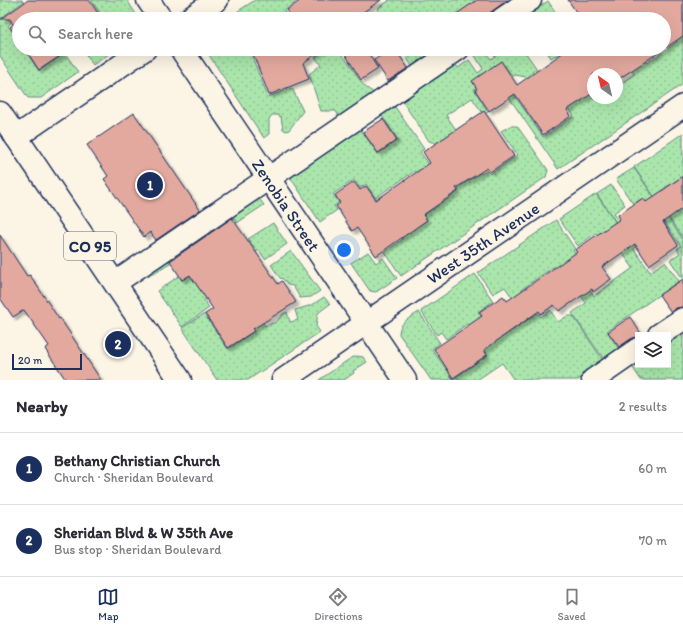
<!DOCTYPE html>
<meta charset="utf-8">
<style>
body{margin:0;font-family:Itim,sans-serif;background:#f2f2f3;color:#2b2b33}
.controls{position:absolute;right:12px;bottom:12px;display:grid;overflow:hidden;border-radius:0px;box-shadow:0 4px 16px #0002}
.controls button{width:36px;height:36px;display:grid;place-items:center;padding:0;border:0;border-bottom:1px solid #e1e1e2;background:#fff;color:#2b2b33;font:20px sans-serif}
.compass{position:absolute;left:587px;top:68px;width:36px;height:36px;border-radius:50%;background:#fff;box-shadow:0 4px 16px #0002;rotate:326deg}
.scale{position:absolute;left:12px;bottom:10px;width:70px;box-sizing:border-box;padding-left:4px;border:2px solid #1b2f5e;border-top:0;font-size:11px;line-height:14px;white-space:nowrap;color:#1b2f5e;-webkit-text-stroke:3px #fcf5e5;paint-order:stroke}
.you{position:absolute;left:344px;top:250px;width:14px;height:14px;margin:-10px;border:3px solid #fff;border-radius:50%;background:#1a73e8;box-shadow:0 0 0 6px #1a73e833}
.badge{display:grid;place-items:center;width:26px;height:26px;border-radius:50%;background:#1b2f5e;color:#fff;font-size:13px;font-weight:700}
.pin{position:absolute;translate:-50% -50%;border:2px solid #fff;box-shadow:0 1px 4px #0006}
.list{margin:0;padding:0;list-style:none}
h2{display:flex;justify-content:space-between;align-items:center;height:52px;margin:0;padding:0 16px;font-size:17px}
h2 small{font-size:13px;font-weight:400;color:#7c7c81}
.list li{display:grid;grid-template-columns:26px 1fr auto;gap:12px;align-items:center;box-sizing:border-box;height:72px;padding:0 16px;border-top:1px solid #e1e1e2}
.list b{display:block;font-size:15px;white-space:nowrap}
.list p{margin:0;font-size:13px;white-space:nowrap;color:#7c7c81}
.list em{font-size:13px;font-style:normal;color:#7c7c81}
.icon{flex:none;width:22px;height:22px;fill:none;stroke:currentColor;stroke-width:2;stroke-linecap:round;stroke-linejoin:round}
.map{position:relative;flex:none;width:683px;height:380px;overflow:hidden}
.search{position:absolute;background:#fff;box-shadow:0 4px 16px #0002;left:12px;right:12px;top:12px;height:44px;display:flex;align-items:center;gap:10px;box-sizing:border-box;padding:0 14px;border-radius:22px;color:#7c7c81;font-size:15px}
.sheet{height:196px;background:#fff}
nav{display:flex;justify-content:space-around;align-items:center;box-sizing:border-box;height:56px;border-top:1px solid #e1e1e2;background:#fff;font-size:11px;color:#7c7c81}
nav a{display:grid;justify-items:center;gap:2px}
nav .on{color:#1b2f5e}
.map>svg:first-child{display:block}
.grass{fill:url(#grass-dots);stroke:#628a84}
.building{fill:#e3a99f;stroke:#1b2f5e;filter:url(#shadow)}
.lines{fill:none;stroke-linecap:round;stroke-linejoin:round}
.minor-casing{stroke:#1b2f5e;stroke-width:25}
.major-casing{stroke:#1b2f5e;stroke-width:25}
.minor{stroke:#fcf5e5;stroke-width:22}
.major{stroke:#fcf5e5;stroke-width:22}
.labels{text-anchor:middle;stroke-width:4;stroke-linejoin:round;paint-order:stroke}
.shield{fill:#fcf5e5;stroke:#5e6a86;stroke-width:1}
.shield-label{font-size:16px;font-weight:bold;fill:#1b2f5e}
.street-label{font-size:17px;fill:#1b2f5e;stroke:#fcf5e5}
</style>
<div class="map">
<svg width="683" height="380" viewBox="0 0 683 380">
<defs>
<pattern id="grass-dots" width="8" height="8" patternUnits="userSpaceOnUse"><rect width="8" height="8" fill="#aae6ab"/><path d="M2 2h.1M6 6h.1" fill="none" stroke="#92c696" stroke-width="1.8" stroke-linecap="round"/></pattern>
<filter id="shadow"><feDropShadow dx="3.5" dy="3.5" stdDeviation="1" flood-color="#0004"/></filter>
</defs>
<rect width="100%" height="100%" fill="#fcf5e5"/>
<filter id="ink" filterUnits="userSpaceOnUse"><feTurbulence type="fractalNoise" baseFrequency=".025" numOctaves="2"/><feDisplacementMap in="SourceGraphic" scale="8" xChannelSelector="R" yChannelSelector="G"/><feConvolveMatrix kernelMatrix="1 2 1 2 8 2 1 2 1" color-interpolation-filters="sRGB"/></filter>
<g filter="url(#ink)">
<path class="grass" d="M0 0H22L23 2 5 15 11 23 8 26 19 41V49H24L39 71 65 53 78 72 41 98H28L0 56Z
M91 0H127L139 19H109L105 13 101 15Z
M255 0H298L284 11 289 19H226Z
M388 0H474L485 17 483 19H457L453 14 446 19H376L379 7 389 1Z
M548 1 560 19H525L522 15 532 12Z
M683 13V84L558 169 508 96 513 93 543 137 574 116 566 104 576 85 556 55 551 58 545 49H557L559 52 563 49H575L574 71 592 97 617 98V86L634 74 618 49H638L647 63 677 42 664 22V19Z
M82 49H116L93 65Z
M205 49H249L268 97 292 88 303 111 289 130 286 131 283 129 281 117 277 115H272L269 119V134L264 138Z
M327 49C345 49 352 70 362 83 365 88 372 91 377 95L339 117 336 111H321L309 74 321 65 315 57Z
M401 49H437L412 66Z
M471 49H483L491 59 505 49H523L537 69 532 72 534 75 531 78 515 75 506 80 496 75 474 89 488 112 484 115 472 98 446 115 461 137 458 151 429 141 400 98 453 61 458 68 469 60 478 73 483 69Z
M393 104 424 149 420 152 431 167 418 175 415 171 375 198 366 184 360 188 354 180 333 194 339 202 334 206 337 210 320 222 288 174 358 126 378 154 398 140 380 113Z
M510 126H517L548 170 546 177 401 276 385 252 403 239 376 199 381 196 401 224 420 225 427 220 424 215 438 206 418 178 425 174 444 202 459 191 458 188 480 173 481 174 487 171 490 174 518 155 501 131Z
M683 133V176L662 190 677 212 683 209V238L634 167Z
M634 168 683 240V279L670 260 680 253 677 249 681 246 651 203 648 205 643 198 633 204 616 179Z
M611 185 625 205 614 213 636 247 634 249 650 272 665 262 679 281 607 331 620 351 605 361 572 313 586 303 561 267 555 270 553 267 522 289 537 311 516 303 505 287 493 294 478 273 556 220 575 249 573 250 576 254 568 259 594 296 633 268 607 231 599 236 596 233 578 246 559 219 596 194 623 233 597 194Z
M255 193 264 205 237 223 232 215 207 232 228 264 253 247 248 239 273 223 287 244 265 259 259 250 227 271 221 288 204 300 209 308 182 327 157 291 179 276 182 281 206 264 191 243 167 259 170 263 148 277 143 269Z
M291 251 320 291 311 297 300 298 293 286 288 285 283 279 280 278 271 265Z
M368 252 376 263 383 258 397 278 376 292 370 291 351 263Z
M475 274 493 301 478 312 498 340 538 313 541 317 550 310 558 322 567 316H573L604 362 578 380H514L502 363 477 380H431L399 334C399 322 410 318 419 312L440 343 432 349 453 379 488 355 467 324 446 339 441 332 437 335 421 311Z
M241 290 265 326 276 322 283 314 287 312 290 322 298 320 295 310 312 305 324 297 330 304 318 313 316 326 320 332 248 380H217L182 328 204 314 228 349 255 331 232 296Z
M683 330V380H641L631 365 638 361V365H668V340Z
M357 356 363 357 367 362 353 371 354 373 344 380H319L351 358Z"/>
<path class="building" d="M28 0H89L102 19H19V40L10 27 13 24 10 19H1Z
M301 0H381L353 19H291L289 17 291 16 287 10Z
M477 0H508L481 19H449Z
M568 0H683V36L664 49V19H581Z
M25 49H60L63 54 39 70Z
M251 49H323L303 63 309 79 269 95Z
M342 49H366L378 69 361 80Z
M391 49H395L408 68 388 81 374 60Z
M568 49H664L617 80V74H593V93L567 110 571 116 543 135 515 94 489 111 475 90 477 89 472 81 501 61 517 85Z
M484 111 514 156 490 172 487 168 456 188 458 191 423 215 427 220 376 256 357 228 352 231 336 206 340 203 335 195 354 182 360 190 366 186 376 200 430 163 423 152Z
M134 113 200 210 156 240 150 232 144 237 104 179 108 176 87 145Z
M383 119 397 140 378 153 363 132Z
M683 176V208L663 222 678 245 649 265 635 244 602 267 611 279 593 292 592 289 559 311 554 305 541 314 539 311 484 350 487 355 453 378 434 349 482 316 479 312 503 296 507 301 577 252 575 250 620 219 618 215 643 198 646 202Z
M232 218 278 284 282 281 296 302 253 329 254 331 228 348 205 314 213 309 190 275 182 280 170 261Z
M0 235 27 276 30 275 59 319 60 318 101 380H66L45 349 49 346 24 310 13 317 0 298Z
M683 279V307L676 308 671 312 659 295Z
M630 317 642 335H638V337L631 339 619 347 608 332Z"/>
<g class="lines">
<defs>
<path id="minor" d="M148 0 161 19
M189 19 217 0
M502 19 530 0
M181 49 405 380
M16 137 145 49
M115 283 458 49
M659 335 683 319
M283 380 683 106
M593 380 638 349"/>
<path id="major" d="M0 113 180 380"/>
</defs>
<use href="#minor" class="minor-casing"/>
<use href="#major" class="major-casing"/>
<use href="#minor" class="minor"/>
<use href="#major" class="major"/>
</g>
</g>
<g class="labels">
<rect class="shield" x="64" y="232" width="52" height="28" rx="3"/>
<g class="shield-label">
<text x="90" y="252">CO 95</text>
</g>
<g class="street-label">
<text transform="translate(286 205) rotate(56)" y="6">Zenobia Street</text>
<text transform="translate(483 243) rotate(-34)" y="6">West 35th Avenue</text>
</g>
</g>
</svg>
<div class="controls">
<button><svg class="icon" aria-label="layers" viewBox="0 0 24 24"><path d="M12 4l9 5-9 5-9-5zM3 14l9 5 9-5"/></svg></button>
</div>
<svg class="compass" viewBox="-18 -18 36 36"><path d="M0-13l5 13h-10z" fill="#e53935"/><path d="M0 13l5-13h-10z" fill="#7c7c81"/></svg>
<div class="scale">20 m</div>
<div class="you"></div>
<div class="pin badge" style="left:150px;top:185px">1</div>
<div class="pin badge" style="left:118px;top:344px">2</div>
<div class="search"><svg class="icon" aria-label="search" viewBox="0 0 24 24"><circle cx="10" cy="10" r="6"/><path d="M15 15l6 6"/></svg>Search here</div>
</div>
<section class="sheet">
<h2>Nearby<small>2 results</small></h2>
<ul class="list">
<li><span class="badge">1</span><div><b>Bethany Christian Church</b><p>Church · Sheridan Boulevard</p></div><em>60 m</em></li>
<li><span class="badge">2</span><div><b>Sheridan Blvd &amp; W 35th Ave</b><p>Bus stop · Sheridan Boulevard</p></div><em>70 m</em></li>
</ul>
</section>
<nav>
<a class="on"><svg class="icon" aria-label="map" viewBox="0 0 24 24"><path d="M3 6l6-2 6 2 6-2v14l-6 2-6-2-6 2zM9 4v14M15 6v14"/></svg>Map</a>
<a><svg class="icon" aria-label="directions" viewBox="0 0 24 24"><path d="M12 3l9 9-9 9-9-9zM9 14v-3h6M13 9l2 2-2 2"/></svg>Directions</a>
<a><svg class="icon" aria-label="saved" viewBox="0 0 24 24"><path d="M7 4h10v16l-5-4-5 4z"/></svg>Saved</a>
</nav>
